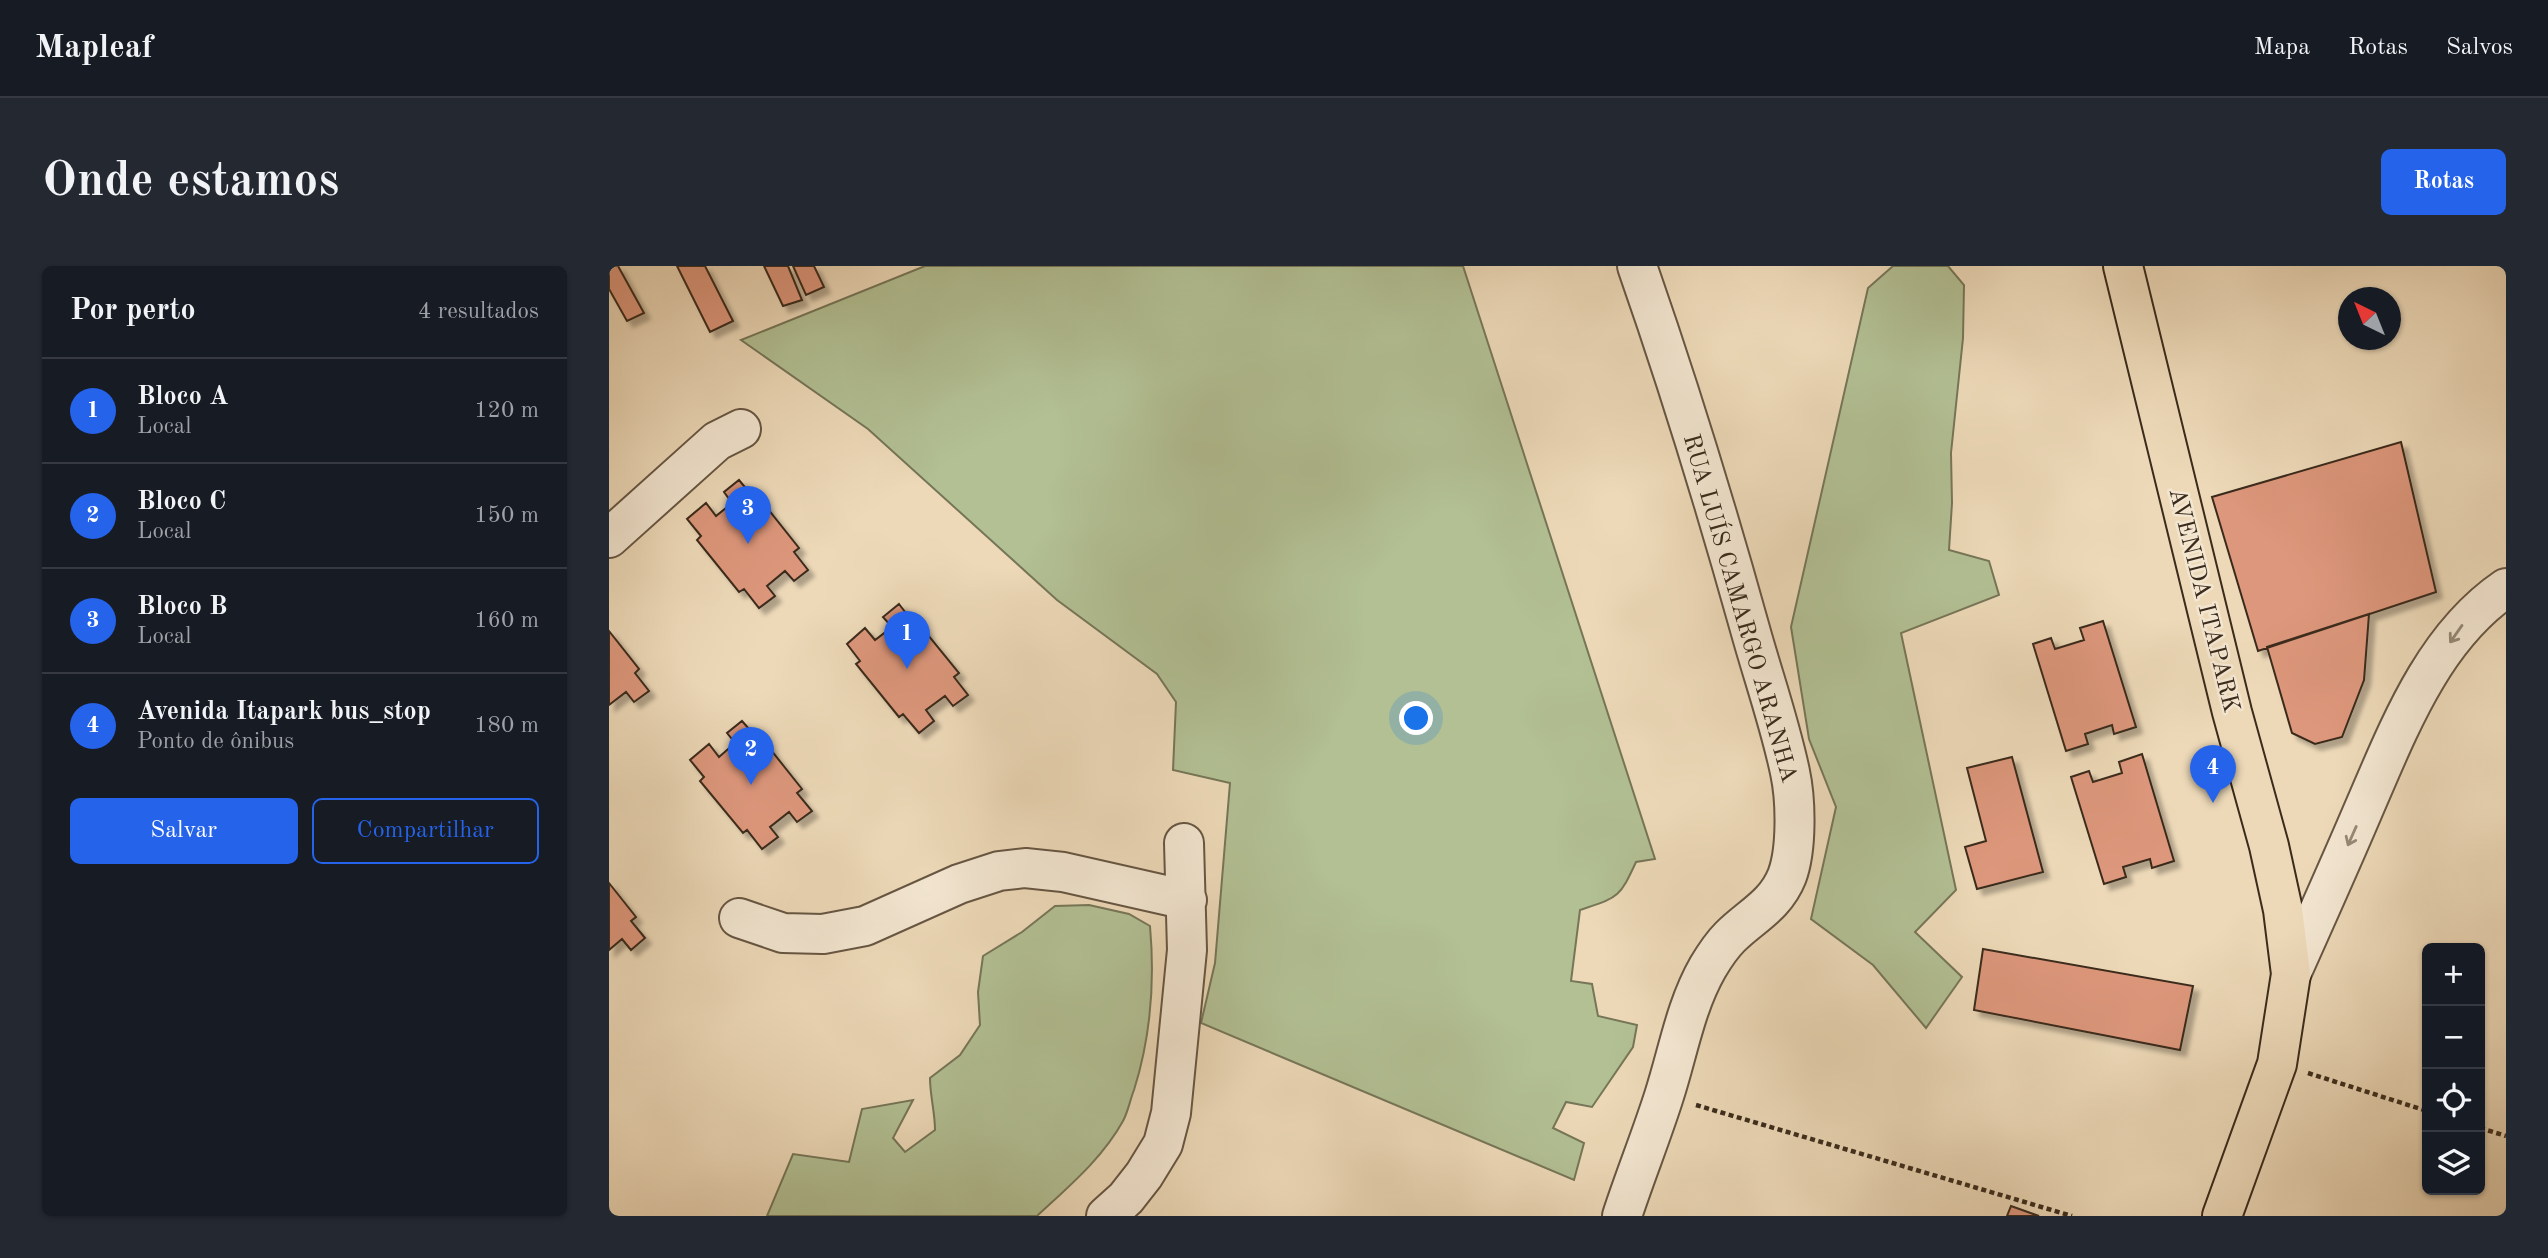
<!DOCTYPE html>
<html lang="pt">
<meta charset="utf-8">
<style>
body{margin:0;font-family:"Old Standard TT",serif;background:#242831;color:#f1f3f6}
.controls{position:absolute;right:21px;bottom:21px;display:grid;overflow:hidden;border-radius:10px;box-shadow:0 2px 5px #0004}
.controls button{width:63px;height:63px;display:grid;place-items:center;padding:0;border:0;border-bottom:2px solid #363941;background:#171b24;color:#f1f3f6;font:35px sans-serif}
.compass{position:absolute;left:1729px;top:21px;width:63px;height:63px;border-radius:50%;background:#171b24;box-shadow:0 2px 5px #0004;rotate:317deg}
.you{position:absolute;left:808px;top:453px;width:24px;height:24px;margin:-18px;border:5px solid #fff;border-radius:50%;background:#1a73e8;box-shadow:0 0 0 10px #1a73e833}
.badge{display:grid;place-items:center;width:46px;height:46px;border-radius:50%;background:#2563eb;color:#fff;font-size:23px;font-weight:700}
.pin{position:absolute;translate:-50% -58px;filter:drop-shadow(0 2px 4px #0008)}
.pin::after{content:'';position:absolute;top:37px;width:24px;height:21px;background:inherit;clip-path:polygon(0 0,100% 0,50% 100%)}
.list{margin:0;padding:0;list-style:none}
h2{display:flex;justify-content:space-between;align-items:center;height:91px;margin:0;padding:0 28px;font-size:30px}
h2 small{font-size:23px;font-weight:400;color:#9ea1a6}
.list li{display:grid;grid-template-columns:46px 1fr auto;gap:21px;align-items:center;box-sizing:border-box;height:105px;padding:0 28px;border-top:2px solid #363941}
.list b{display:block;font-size:26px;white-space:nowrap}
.list p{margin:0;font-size:23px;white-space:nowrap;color:#9ea1a6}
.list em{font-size:23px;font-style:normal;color:#9ea1a6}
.actions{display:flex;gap:14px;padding:21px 28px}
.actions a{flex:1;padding:16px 0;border:2px solid #2563eb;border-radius:10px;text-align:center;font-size:24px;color:#2563eb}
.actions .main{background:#2563eb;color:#fff}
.icon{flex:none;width:38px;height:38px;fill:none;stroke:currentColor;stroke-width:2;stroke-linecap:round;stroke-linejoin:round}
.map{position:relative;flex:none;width:1897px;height:950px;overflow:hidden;border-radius:10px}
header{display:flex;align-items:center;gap:42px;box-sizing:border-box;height:98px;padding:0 35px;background:#171b24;border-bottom:2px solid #363941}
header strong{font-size:33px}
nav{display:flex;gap:38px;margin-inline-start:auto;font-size:24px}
.intro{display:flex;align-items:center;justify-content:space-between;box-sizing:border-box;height:168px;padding:0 42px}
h1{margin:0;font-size:49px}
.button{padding:18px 32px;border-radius:10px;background:#2563eb;color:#fff;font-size:24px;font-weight:700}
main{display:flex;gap:42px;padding:0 42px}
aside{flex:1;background:#171b24;border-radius:10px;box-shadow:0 2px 5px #0004}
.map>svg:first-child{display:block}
.green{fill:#b2c094;stroke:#767658;stroke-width:2}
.building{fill:#dd977b;stroke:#3a2b1c;stroke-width:2;filter:url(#shadow)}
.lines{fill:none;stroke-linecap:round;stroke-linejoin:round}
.minor-casing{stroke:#675643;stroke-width:42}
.major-casing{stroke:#3a2b1c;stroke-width:42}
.path{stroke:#3a2b1c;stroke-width:4.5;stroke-dasharray:5 3.5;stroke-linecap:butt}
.minor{stroke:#f3e6d1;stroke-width:38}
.major{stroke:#edd9b8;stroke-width:38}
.oneway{stroke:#968876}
.labels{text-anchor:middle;stroke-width:5;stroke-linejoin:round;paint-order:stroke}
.street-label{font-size:24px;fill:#3a2b1c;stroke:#f3e6d1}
</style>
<header>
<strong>Mapleaf</strong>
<nav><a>Mapa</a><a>Rotas</a><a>Salvos</a></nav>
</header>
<div class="intro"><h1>Onde estamos</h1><a class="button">Rotas</a></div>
<main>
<aside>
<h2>Por perto<small>4 resultados</small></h2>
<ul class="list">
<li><span class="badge">1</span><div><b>Bloco A</b><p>Local</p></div><em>120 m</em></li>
<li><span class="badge">2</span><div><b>Bloco C</b><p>Local</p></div><em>150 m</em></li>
<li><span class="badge">3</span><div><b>Bloco B</b><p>Local</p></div><em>160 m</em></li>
<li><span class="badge">4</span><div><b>Avenida Itapark bus_stop</b><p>Ponto de ônibus</p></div><em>180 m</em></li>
</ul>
<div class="actions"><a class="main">Salvar</a><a>Compartilhar</a></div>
</aside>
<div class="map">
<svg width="1897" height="950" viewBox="0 0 1897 950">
<defs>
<filter id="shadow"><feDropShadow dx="6" dy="6" stdDeviation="2" flood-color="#0004"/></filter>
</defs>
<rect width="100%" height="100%" fill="#edd9b8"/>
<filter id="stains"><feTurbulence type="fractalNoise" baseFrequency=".00286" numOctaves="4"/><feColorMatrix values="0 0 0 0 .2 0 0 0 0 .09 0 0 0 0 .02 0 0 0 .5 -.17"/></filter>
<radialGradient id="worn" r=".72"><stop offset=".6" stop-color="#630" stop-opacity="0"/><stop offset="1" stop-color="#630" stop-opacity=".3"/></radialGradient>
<path class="green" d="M316 0H854L1046 593 1027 596C1010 633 1009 631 971 644L962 715 983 718 989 750 1028 759 1024 781 983 841 957 836 944 862 975 877 965 914 592 757 606 697 621 517 564 504 567 436 548 408 448 334 259 163 132 74Z
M1284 0H1339L1355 19 1354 72 1342 187 1343 237 1340 284 1380 295 1390 329 1292 367 1347 624 1306 666 1353 711 1317 762 1264 699 1202 653 1227 541 1200 473 1182 361 1259 22Z
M480 639 520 648 541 660C546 716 542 770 525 824 521 834 519 846 514 855 493 893 459 921 428 950H158L184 888 240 896 253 843 304 834 284 872 296 886 326 864C326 846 321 830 321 812L351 789 371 759 369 726 374 690 413 666 446 640Z"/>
<path class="building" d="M0 0H9L35 47 18 55 0 23Z
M68 0H96L124 55 101 66Z
M155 0H179L193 34 174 40Z
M184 0H205L215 21 197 29Z
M1792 176 1827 326 1649 385 1603 231Z
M130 214 144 231 147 228 190 282 185 286 199 304 185 315 176 305 158 320 166 330 150 342 135 323 130 326 88 274 92 270 78 253 97 237 107 250 123 237 115 226Z
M290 338 303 355 306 353 350 407 345 411 359 429 344 440 336 430 317 444 325 455 310 467 294 448 290 451 247 398 251 395 238 378 256 362 266 374 283 361 274 351Z
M1760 348 1755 414 1733 471 1706 478 1683 467 1658 381Z
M1494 355 1527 461 1505 468 1503 459 1476 468 1479 478 1457 485 1424 378 1442 372 1446 383 1475 374 1471 362Z
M0 365 30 403 26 407 40 425 25 436 17 426 0 439Z
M133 455 148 472 150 469 193 523 188 527 203 545 188 556 180 546 161 561 169 571 153 583 138 564 134 567 91 515 95 511 81 494 100 478 110 491 126 477 118 467Z
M1533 488 1565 595 1543 602 1541 593 1514 601 1517 611 1495 618 1462 511 1480 505 1484 516 1513 507 1510 496Z
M1403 491 1434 606 1368 623 1356 581 1377 575 1358 502Z
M0 617 27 651 22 655 36 672 22 684 13 673 0 684Z
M1374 683 1584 720 1571 784 1365 744Z
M1402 940 1430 950H1398Z"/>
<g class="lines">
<defs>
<path id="minor" d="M0 272 108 175 132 163
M130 652 174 667 214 668 256 660 350 618 390 605 416 602 454 606 578 634
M1682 708C1706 654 1730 601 1753 547 1788 467 1822 373 1897 322
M497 950 517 932 535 909 554 878 562 847 578 684 575 577
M1013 950C1026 910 1042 871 1055 830 1069 787 1076 741 1099 701 1105 691 1113 679 1121 671 1142 650 1166 640 1178 610 1188 583 1187 534 1181 506 1171 458 1154 410 1141 363 1107 241 1070 120 1028 0"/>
<path id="major" d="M1514 0 1623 446 1660 580 1674 644 1682 708 1668 798 1613 950"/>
</defs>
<use href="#minor" class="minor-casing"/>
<use href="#major" class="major-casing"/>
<path class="path" d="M1699 807 1818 845
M1087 839 1463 950
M1871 862 1897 870"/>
<use href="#minor" class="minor"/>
<use href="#major" class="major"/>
</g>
<defs><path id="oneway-shaft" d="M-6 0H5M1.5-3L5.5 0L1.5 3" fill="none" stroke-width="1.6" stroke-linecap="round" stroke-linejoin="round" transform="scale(1.75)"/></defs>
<g class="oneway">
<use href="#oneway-shaft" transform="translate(1847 368) rotate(125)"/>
<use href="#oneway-shaft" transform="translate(1743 570) rotate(114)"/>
</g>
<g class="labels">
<g class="street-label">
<text transform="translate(1596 334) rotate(76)" y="8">AVENIDA ITAPARK</text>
<text transform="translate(1132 342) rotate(74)" y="8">RUA LUÍS CAMARGO ARANHA</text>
</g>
</g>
<rect width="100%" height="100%" filter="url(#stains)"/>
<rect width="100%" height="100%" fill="url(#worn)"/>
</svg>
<div class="controls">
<button>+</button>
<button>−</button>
<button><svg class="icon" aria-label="locate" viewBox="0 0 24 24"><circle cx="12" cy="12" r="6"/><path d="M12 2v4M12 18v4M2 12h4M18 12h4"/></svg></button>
<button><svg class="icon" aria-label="layers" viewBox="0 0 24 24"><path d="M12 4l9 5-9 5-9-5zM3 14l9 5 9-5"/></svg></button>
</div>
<svg class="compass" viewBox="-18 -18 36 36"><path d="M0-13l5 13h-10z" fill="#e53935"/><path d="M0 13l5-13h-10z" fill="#9ea1a6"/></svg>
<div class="you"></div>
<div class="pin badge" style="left:298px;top:403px">1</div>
<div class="pin badge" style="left:142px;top:519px">2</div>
<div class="pin badge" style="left:139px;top:278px">3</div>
<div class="pin badge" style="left:1604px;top:537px">4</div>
</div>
</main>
